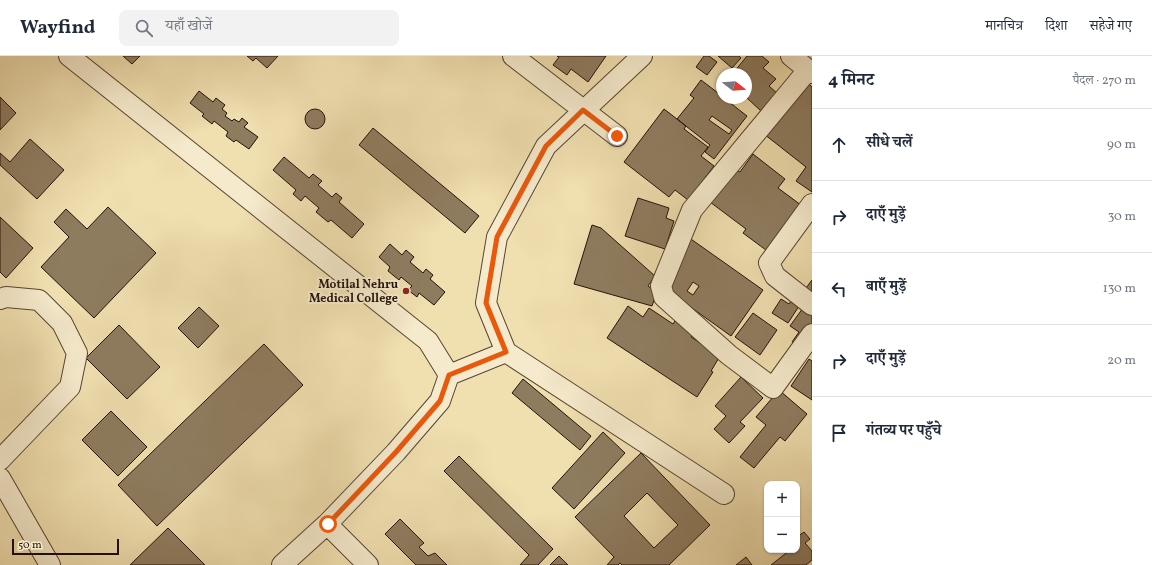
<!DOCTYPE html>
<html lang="hi">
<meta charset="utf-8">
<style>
body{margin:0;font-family:Vollkorn,"Noto Serif Devanagari",serif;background:#f2f2f3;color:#1f2937}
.controls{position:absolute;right:12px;bottom:12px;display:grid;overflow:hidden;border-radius:8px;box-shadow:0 1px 3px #0004}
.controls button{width:36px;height:36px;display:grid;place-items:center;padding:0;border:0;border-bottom:1px solid #e0e1e3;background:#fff;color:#1f2937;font:20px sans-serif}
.compass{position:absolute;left:716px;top:12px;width:36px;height:36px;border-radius:50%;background:#fff;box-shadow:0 1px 3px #0004;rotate:107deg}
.scale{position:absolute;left:12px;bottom:10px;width:107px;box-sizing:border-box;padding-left:4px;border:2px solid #241109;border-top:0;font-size:11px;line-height:14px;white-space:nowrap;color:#241109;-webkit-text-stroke:3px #f5eacb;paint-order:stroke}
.stop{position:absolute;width:12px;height:12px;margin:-9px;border:3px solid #ea580c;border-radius:50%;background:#fff}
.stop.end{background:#ea580c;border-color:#fff;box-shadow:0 1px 4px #0008}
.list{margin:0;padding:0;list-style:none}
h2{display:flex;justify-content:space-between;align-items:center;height:52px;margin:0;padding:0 16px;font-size:17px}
h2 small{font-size:13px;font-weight:400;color:#747a83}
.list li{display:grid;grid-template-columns:26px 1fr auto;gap:12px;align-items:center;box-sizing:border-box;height:72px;padding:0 16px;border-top:1px solid #e0e1e3}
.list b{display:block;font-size:15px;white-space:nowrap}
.list em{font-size:13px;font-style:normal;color:#747a83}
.icon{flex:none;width:22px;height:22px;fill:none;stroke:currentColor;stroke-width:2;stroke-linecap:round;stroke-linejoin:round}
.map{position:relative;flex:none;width:812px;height:509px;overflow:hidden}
header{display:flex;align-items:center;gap:24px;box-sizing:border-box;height:56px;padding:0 20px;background:#fff;border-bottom:1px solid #e0e1e3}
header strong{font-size:19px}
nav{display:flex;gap:22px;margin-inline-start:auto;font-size:14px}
.search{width:280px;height:36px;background:#f2f2f3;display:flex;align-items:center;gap:10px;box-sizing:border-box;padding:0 14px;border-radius:8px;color:#747a83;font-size:15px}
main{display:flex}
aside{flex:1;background:#fff}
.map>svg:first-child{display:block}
.building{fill:#8e7c5f;stroke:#241109;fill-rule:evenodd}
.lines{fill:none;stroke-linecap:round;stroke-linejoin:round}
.minor-casing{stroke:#574432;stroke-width:22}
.minor{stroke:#f5eacb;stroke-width:20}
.route{stroke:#ea580c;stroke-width:5}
.poi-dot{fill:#8f2418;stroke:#f5eacb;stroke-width:1.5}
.labels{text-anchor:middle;stroke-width:4;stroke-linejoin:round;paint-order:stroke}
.poi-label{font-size:12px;font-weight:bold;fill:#241109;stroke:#f5eacb;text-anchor:end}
</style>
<header>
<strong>Wayfind</strong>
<div class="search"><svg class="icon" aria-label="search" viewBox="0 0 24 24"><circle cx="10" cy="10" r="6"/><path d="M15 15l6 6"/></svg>यहाँ खोजें</div>
<nav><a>मानचित्र</a><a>दिशा</a><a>सहेजे गए</a></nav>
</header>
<main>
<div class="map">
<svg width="812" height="509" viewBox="0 0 812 509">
<rect width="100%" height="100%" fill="#f0dfaf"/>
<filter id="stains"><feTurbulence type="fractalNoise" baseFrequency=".005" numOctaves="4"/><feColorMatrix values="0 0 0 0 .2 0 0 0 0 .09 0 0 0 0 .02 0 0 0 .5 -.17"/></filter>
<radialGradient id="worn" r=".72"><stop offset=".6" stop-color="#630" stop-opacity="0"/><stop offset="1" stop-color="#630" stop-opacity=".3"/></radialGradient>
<path class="building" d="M123 0H140L132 8Z
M247 0H278L267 12 256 2 253 5Z
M557 0H606L588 26 571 13 567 19 553 9 559 1Z
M704 0H709L717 6 707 19 696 11Z
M718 0H739L741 2 732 12Z
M747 0H762L769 6 763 12 776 23 769 30 778 38 762 56 746 41V18H736L734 16Z
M701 24 722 40V42H724L747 60 714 103 705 96 710 89 677 63 694 42 690 39ZM712 60 732 74 729 78 709 64Z
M809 28 812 31V136L796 125 806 111 764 78 797 33 802 37Z
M199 35 213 46 216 42 225 49 222 53 227 57 225 60 232 65 234 63 239 66 242 62 248 67 244 71 258 81 249 93 236 84 234 86 226 80 228 76 214 65 212 68 202 60 204 58 190 47Z
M0 41 16 57 0 74Z
M305 63a10 10 0 1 1 20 0a10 10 0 1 1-20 0Z
M664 53 686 70 684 73 708 91 701 100 714 110 688 144 675 134 669 141 624 106Z
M373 72 479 160 465 177 359 89Z
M30 83 64 114 37 143 0 109V97L10 106Z
M753 98 785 123 778 132 809 155 774 200 743 177 746 173 710 146 735 113 740 116Z
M284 101 309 122 313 118 322 125 318 129 332 141 336 137 342 142 339 146 364 168 352 182 331 164 328 166 316 156 319 152 305 140 301 145 293 138 296 134 273 114Z
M638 142 669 152 666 162 674 165 665 193 625 180Z
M108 151 156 197 94 262 41 211 69 181 54 166 66 153 87 173Z
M0 161 33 192 6 222 0 216Z
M592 169 601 172 655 220 648 230 657 236 652 250 574 228Z
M681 176 763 234 731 280 664 232ZM693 226 699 230 693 239 687 235Z
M390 188 402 199 406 194 414 201 410 206 423 217 426 213 433 219 430 223 445 236 434 249 419 237 417 241 408 234 412 230 401 221 399 224 388 215 390 211 379 201Z
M812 224V236L806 232Z
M796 237 799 250 788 267 772 257 781 243 789 248Z
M808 245 812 247V282L804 294 792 286 799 276 790 270Z
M628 250 643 261 649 252 673 268 680 257 699 269 691 281 720 300 711 315 713 316 697 341 607 282Z
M199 251 219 270 198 292 178 272Z
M753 257 777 274 760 299 735 281Z
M119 269 160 311 127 343 86 302Z
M264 288 303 329 157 470 118 429Z
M809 303 812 305V344L791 330Z
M741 321 763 342 740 366 745 370 729 387 714 373 726 360 715 350Z
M523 323 591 380 580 394 512 337Z
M779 334 807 358 785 385 780 381 754 412 740 401 766 369 756 361Z
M111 355 147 391 118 420 82 384Z
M603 376 625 397 574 453 552 432Z
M641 397 710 469 669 509H622L620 507 618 509H607L614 501 575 461ZM647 437 678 469 654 492 624 460Z
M459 400 553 493 538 509H520L529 499 444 415Z
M400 463 424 487 419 491 428 500 435 497 447 509H416L385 478Z
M168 472 205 509H130Z
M804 476 810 483 805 487 812 495V504L806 509H771L790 494H797V481Z
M559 500 568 509H550Z
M746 501 752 509H736Z"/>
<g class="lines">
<defs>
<path id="minor" d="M69 0 428 285 449 319 440 345 396 396 327 468 282 509
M513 0 617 80
M791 0 812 17
M808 14 692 154 661 230 664 241 729 299 773 332 812 278
M812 148 769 207 775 220 812 249
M0 243 6 241 39 244 62 267 77 297 70 331 0 404
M506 296 486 247 497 181 546 90 642 0
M449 319 506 296 724 438
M0 422 50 509
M327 468 368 509"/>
</defs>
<use href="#minor" class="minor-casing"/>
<use href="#minor" class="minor"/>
</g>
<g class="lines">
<path class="route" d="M328 468 396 396 440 345 449 319 506 296 486 247 497 181 546 90 583 54 617 80"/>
</g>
<circle class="poi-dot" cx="406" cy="235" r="4"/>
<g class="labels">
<g class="poi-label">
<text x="398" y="232">Motilal Nehru<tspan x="398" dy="14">Medical College</tspan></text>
</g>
</g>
<rect width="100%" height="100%" filter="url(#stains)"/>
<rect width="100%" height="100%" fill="url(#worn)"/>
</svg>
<div class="controls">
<button>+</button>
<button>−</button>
</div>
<svg class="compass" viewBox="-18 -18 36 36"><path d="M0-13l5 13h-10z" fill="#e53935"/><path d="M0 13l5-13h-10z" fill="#747a83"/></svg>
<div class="scale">50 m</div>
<div class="stop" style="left:328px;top:468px"></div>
<div class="stop end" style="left:617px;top:80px"></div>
</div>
<aside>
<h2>4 मिनट<small>पैदल · 270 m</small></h2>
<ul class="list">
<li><svg class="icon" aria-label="ahead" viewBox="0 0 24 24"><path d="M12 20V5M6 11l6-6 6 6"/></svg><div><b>सीधे चलें</b></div><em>90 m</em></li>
<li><svg class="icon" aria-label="right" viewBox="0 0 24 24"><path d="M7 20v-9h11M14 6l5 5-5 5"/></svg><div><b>दाएँ मुड़ें</b></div><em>30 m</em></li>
<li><svg class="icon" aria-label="left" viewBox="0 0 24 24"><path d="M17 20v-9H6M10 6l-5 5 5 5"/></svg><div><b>बाएँ मुड़ें</b></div><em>130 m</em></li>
<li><svg class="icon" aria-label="right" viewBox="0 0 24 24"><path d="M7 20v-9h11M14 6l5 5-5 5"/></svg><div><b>दाएँ मुड़ें</b></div><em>20 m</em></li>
<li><svg class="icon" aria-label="arrive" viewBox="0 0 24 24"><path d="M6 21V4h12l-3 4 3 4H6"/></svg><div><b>गंतव्य पर पहुँचे</b></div></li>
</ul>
</aside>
</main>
